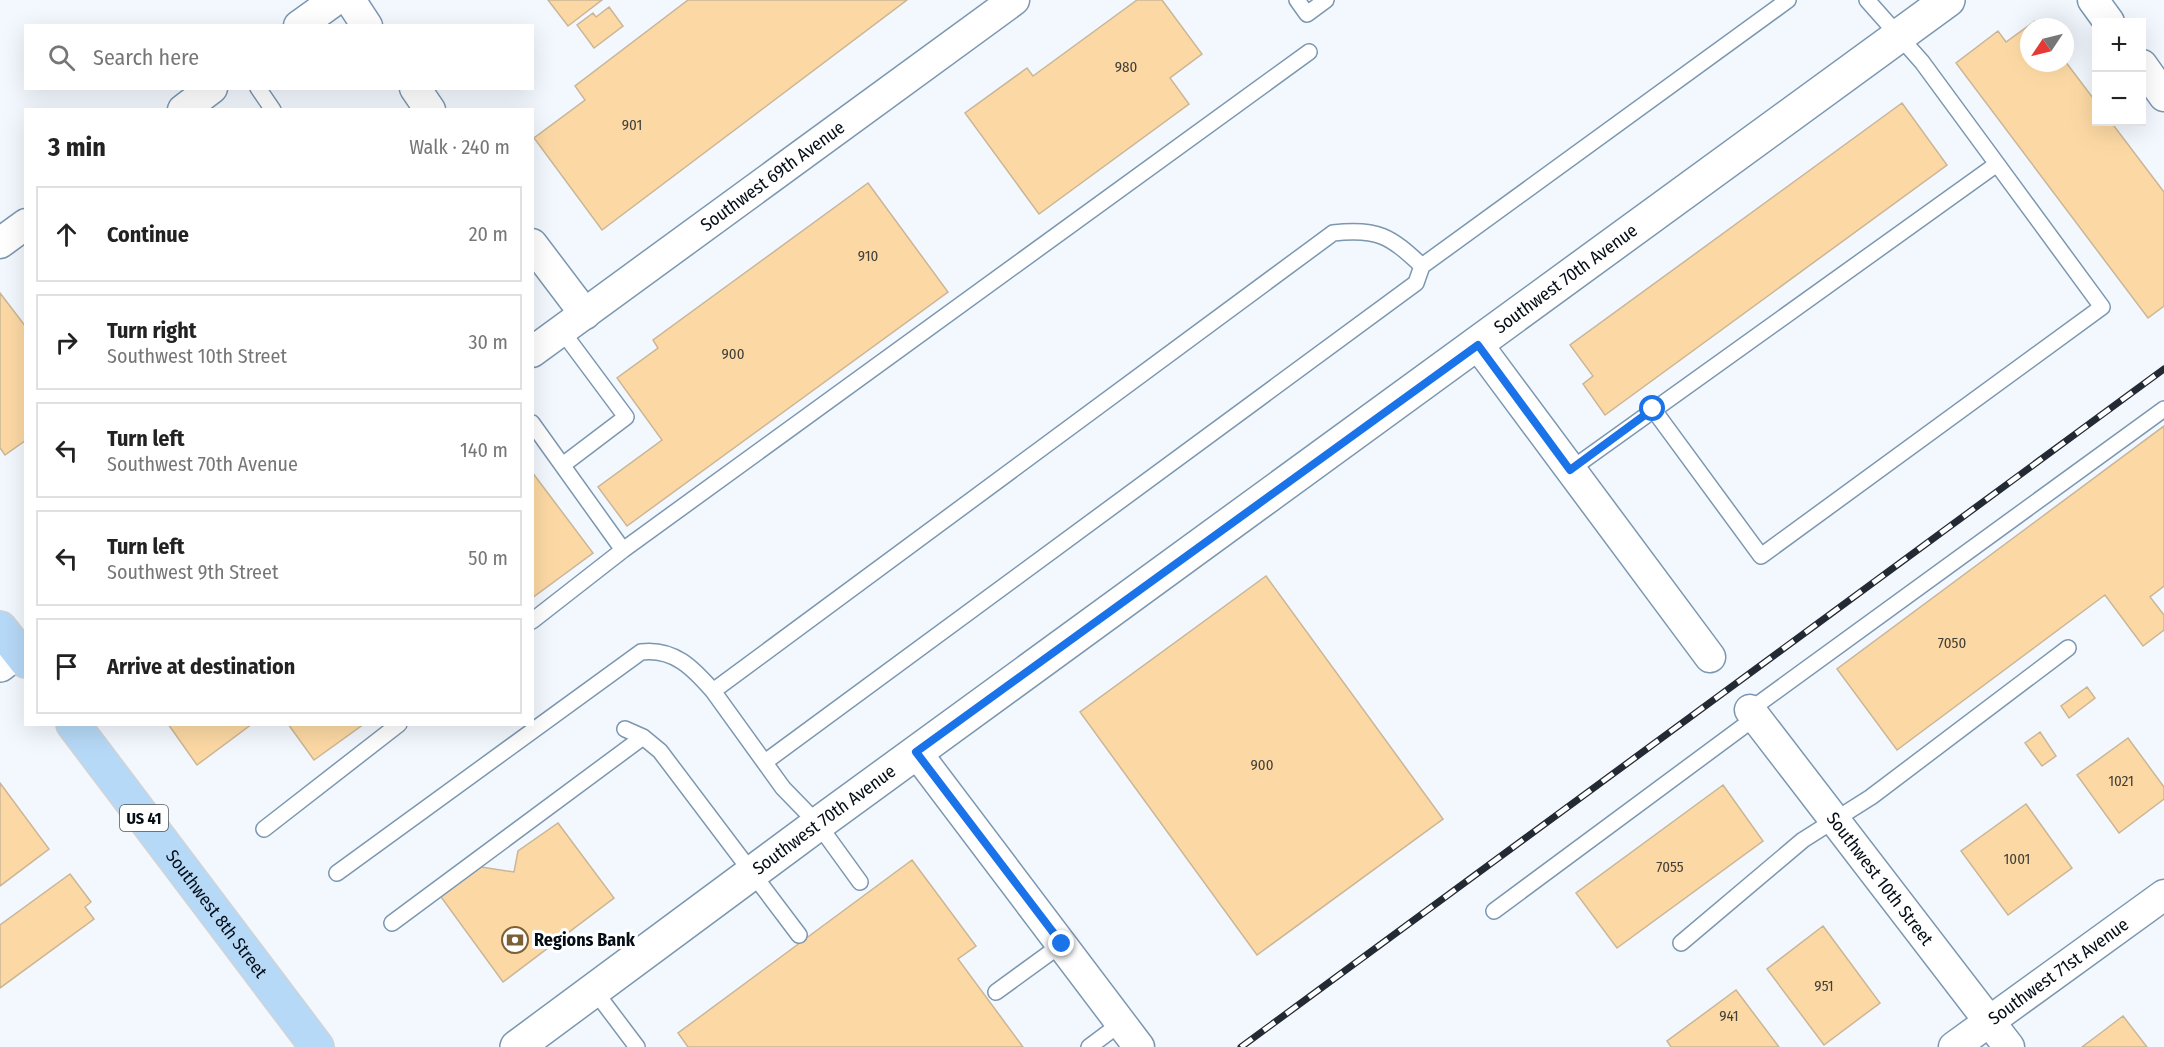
<!DOCTYPE html>
<meta charset="utf-8">
<style>
body{margin:0;font-family:"Fira Sans Condensed",sans-serif;background:#f6f6f6;color:#222}
.controls{position:absolute;right:18px;top:18px;display:grid;overflow:hidden;border-radius:0px;box-shadow:0 6px 24px #0002}
.controls button{width:54px;height:54px;display:grid;place-items:center;padding:0;border:0;border-bottom:2px solid #e0e0e0;background:#fff;color:#222;font:30px sans-serif}
.compass{position:absolute;left:2020px;top:18px;width:54px;height:54px;border-radius:50%;background:#fff;box-shadow:0 6px 24px #0002;rotate:235deg}
.stop{position:absolute;width:18px;height:18px;margin:-14px;border:4px solid #1a73e8;border-radius:50%;background:#fff}
.stop.end{background:#1a73e8;border-color:#fff;box-shadow:0 2px 6px #0008}
.list{margin:0;padding:0;list-style:none}
h2{display:flex;justify-content:space-between;align-items:center;height:78px;margin:0;padding:0 24px;font-size:26px}
h2 small{font-size:20px;font-weight:400;color:#767676}
.list li{display:grid;grid-template-columns:39px 1fr auto;gap:18px;align-items:center;box-sizing:border-box;height:96px;margin:0 12px 12px;padding:0 12px;border:2px solid #e0e0e0;border-radius:0px}
.list b{display:block;font-size:22px;white-space:nowrap}
.list p{margin:0;font-size:20px;white-space:nowrap;color:#767676}
.list em{font-size:20px;font-style:normal;color:#767676}
.icon{flex:none;width:33px;height:33px;fill:none;stroke:currentColor;stroke-width:2;stroke-linecap:round;stroke-linejoin:round}
.map{position:relative;flex:none;width:2164px;height:1047px;overflow:hidden}
.search{position:absolute;background:#fff;box-shadow:0 6px 24px #0002;left:24px;top:24px;width:510px;height:66px;display:flex;align-items:center;gap:15px;box-sizing:border-box;padding:0 21px;border-radius:0px;color:#767676;font-size:22px}
.panel{position:absolute;background:#fff;box-shadow:0 6px 24px #0002;left:24px;top:108px;width:510px;height:618px;border-radius:0px}
.map>svg:first-child{display:block}
.building{fill:#fcd9a4;stroke:#cab697;stroke-width:1.5}
.lines{fill:none;stroke-linecap:round;stroke-linejoin:round}
.lane-casing{stroke:#7c97b0;stroke-width:18}
.street-casing{stroke:#7c97b0;stroke-width:33}
.secondary-casing{stroke:#7c97b0;stroke-width:36}
.primary-casing{stroke:#d2d3d5;stroke-width:36}
.lane{stroke:#fff;stroke-width:15}
.street{stroke:#fff;stroke-width:30}
.secondary{stroke:#fff;stroke-width:33}
.primary{stroke:#b6d9f7;stroke-width:33}
.rail-casing{stroke:#232a33;stroke-width:7}
.rail{stroke:#fff;stroke-width:4.5;stroke-dasharray:14;stroke-linecap:butt}
.route{stroke:#1a73e8;stroke-width:8}
.labels{text-anchor:middle;stroke-width:6;stroke-linejoin:round;paint-order:stroke}
.number-label{font-size:15px;fill:#43403a}
.shield{fill:#fff;stroke:#50565c;stroke-width:1.5}
.shield-label{font-size:16px;font-weight:bold;fill:#050d16}
.street-label{font-size:18px;fill:#050d16;stroke:#fff}
.poi-label{font-size:18px;font-weight:bold;fill:#050d16;stroke:#fff;text-anchor:start}
</style>
<div class="map">
<svg width="2164" height="1047" viewBox="0 0 2164 1047">
<rect width="100%" height="100%" fill="#f3f8fe"/>
<path class="building" d="M548 0H602L568 26Z
M688 0H907L602 230 534 138 585 100 575 86Z
M1137 0H1162L1202 54 1170 78 1189 104 1039 214 965 113 1027 68 1033 76Z
M609 7 623 26 594 48 577 25 593 13 596 17Z
M2035 21 2040 27H2029V63H2065V61L2096 102V122H2111L2164 192V306L2148 318 1956 63 1998 31 2006 42Z
M1902 103 1947 165 1605 415 1583 384 1593 376 1570 345Z
M868 183 948 292 627 526 598 487 662 440 617 378 658 348 653 340Z
M0 293 26 327V440L5 455 0 448Z
M2164 426V586L2150 597 2164 615V630L2143 646 2105 595 1897 750 1837 669Z
M532 472 593 553 532 598Z
M1266 576 1443 819 1257 955 1080 712Z
M2087 687 2095 698 2069 718 2061 706Z
M168 724H252L197 765Z
M288 724H364L314 760Z
M2040 732 2056 756 2042 766 2025 743Z
M2128 738 2164 787V799L2119 833 2077 775Z
M0 783 49 849 0 886Z
M1723 785 1763 841 1617 948 1576 893Z
M2026 804 2072 868 2008 915 1961 851Z
M558 823 614 898 503 982 433 886 462 864 514 872 518 851Z
M912 860 976 946 958 959 1023 1047H688L678 1033Z
M70 874 91 902 85 907 94 919 0 988V925Z
M1823 926 1880 1003 1824 1045 1767 969Z
M1736 990 1779 1047H1671L1667 1041Z
M2123 1016 2147 1047H2082L2102 1032Z"/>
<g class="lines">
<defs>
<path id="lane" d="M1297 0 1307 14 1326 0
M258 88 273 110
M562 331 626 417 564 464
M1653 409 1761 556 2102 307 1997 164
M532 423 623 550 532 621
M1570 470 1997 164 1922 62 1867 0
M623 550 1309 52
M713 691 783 788 818 824 860 882
M1750 710 2164 409
M625 729 643 737 660 751 799 935
M765 762 1416 283 1422 266
M264 829 399 724
M337 873 641 652C674 648 693 668 713 691L1333 233C1378 228 1390 236 1422 266L1788 0
M1494 911 1756 717
M392 923 643 737
M1681 943 1803 840 1871 797 2068 648
M594 990 637 1047
M996 992 1062 944
M1089 1047 1121 1023"/>
<g id="street">
<path d="M350 0 367 26"/>
<path d="M2093 0 2109 22"/>
<path d="M299 26 335 0"/>
<path d="M2142 65 2164 96"/>
<path d="M415 88 430 110"/>
<path d="M183 110 212 88"/>
<path d="M0 243 26 224"/>
<path d="M532 244 585 314"/>
<path d="M1478 345 1710 657"/>
<path id="s1" d="M532 352 1014 0"/>
<path id="s2" d="M1750 710 2009 1047"/>
<path d="M916 752 1139 1047"/>
<path id="s3" d="M1954 1047 2164 895"/>
</g>
<g id="secondary">
<path d="M0 665 18 651"/>
<path id="s4" d="M517 1047 818 824 1948 0"/>
</g>
<g id="primary">
<path d="M0 628 26 661"/>
<path id="s5" d="M73 724 317 1047"/>
</g>
</defs>
<use href="#lane" class="lane-casing"/>
<use href="#street" class="street-casing"/>
<use href="#secondary" class="secondary-casing"/>
<use href="#primary" class="primary-casing"/>
<use href="#lane" class="lane"/>
<use href="#street" class="street"/>
<use href="#secondary" class="secondary"/>
<use href="#primary" class="primary"/>
<defs>
<path id="rail" d="M1241 1047 2164 369"/>
</defs>
<use href="#rail" class="rail-casing"/>
<use href="#rail" class="rail"/>
</g>
<g class="lines">
<path class="route" d="M1062 944 916 752 1478 345 1570 470 1653 409"/>
</g>
<defs>
<symbol id="bank-ring" viewBox="-11 -11 22 22"><circle r="9.5" fill="#fff" stroke="#7d6134" stroke-width="1.5"/><path d="M-6-4H6V4H-6ZM0-2.3a2.3 2.3 0 1 0 0 4.6a2.3 2.3 0 1 0 0-4.6Z" fill="#7d6134"/></symbol>
</defs>
<g fill-rule="evenodd">
<use href="#bank-ring" x="500" y="925" width="30" height="30"/>
</g>
<g class="labels">
<g class="number-label">
<text x="1126" y="72">980</text>
<text x="632" y="130">901</text>
<text x="868" y="261">910</text>
<text x="733" y="359">900</text>
<text x="1952" y="648">7050</text>
<text x="1262" y="770">900</text>
<text x="2121" y="786">1021</text>
<text x="2017" y="864">1001</text>
<text x="1670" y="872">7055</text>
<text x="1824" y="991">951</text>
<text x="1729" y="1021">941</text>
</g>
<rect class="shield" x="120" y="805" width="48" height="26" rx="4.5"/>
<g class="shield-label">
<text x="144" y="824">US 41</text>
</g>
<g class="street-label">
<text dy="6" stroke="none"><textPath href="#s1" startOffset="298">Southwest 69th Avenue</textPath></text>
<text dy="6" stroke="none"><textPath href="#s4" startOffset="1300">Southwest 70th Avenue</textPath></text>
<text dy="6" stroke="none"><textPath href="#s4" startOffset="382">Southwest 70th Avenue</textPath></text>
<text dy="6" stroke="none"><textPath href="#s2" startOffset="213">Southwest 10th Street</textPath></text>
<text dy="6" stroke="none"><textPath href="#s5" startOffset="238">Southwest 8th Street</textPath></text>
<text dy="6" stroke="none"><textPath href="#s3" startOffset="129">Southwest 71st Avenue</textPath></text>
</g>
<g class="poi-label">
<text x="534" y="946">Regions Bank</text>
</g>
</g>
</svg>
<div class="controls">
<button>+</button>
<button>−</button>
</div>
<svg class="compass" viewBox="-18 -18 36 36"><path d="M0-13l5 13h-10z" fill="#e53935"/><path d="M0 13l5-13h-10z" fill="#767676"/></svg>
<div class="stop" style="left:1653px;top:409px"></div>
<div class="stop end" style="left:1062px;top:944px"></div>
<div class="search"><svg class="icon" aria-label="search" viewBox="0 0 24 24"><circle cx="10" cy="10" r="6"/><path d="M15 15l6 6"/></svg>Search here</div>
<section class="panel">
<h2>3 min<small>Walk · 240 m</small></h2>
<ul class="list">
<li><svg class="icon" aria-label="ahead" viewBox="0 0 24 24"><path d="M12 20V5M6 11l6-6 6 6"/></svg><div><b>Continue</b></div><em>20 m</em></li>
<li><svg class="icon" aria-label="right" viewBox="0 0 24 24"><path d="M7 20v-9h11M14 6l5 5-5 5"/></svg><div><b>Turn right</b><p>Southwest 10th Street</p></div><em>30 m</em></li>
<li><svg class="icon" aria-label="left" viewBox="0 0 24 24"><path d="M17 20v-9H6M10 6l-5 5 5 5"/></svg><div><b>Turn left</b><p>Southwest 70th Avenue</p></div><em>140 m</em></li>
<li><svg class="icon" aria-label="left" viewBox="0 0 24 24"><path d="M17 20v-9H6M10 6l-5 5 5 5"/></svg><div><b>Turn left</b><p>Southwest 9th Street</p></div><em>50 m</em></li>
<li><svg class="icon" aria-label="arrive" viewBox="0 0 24 24"><path d="M6 21V4h12l-3 4 3 4H6"/></svg><div><b>Arrive at destination</b></div></li>
</ul>
</section>
</div>
